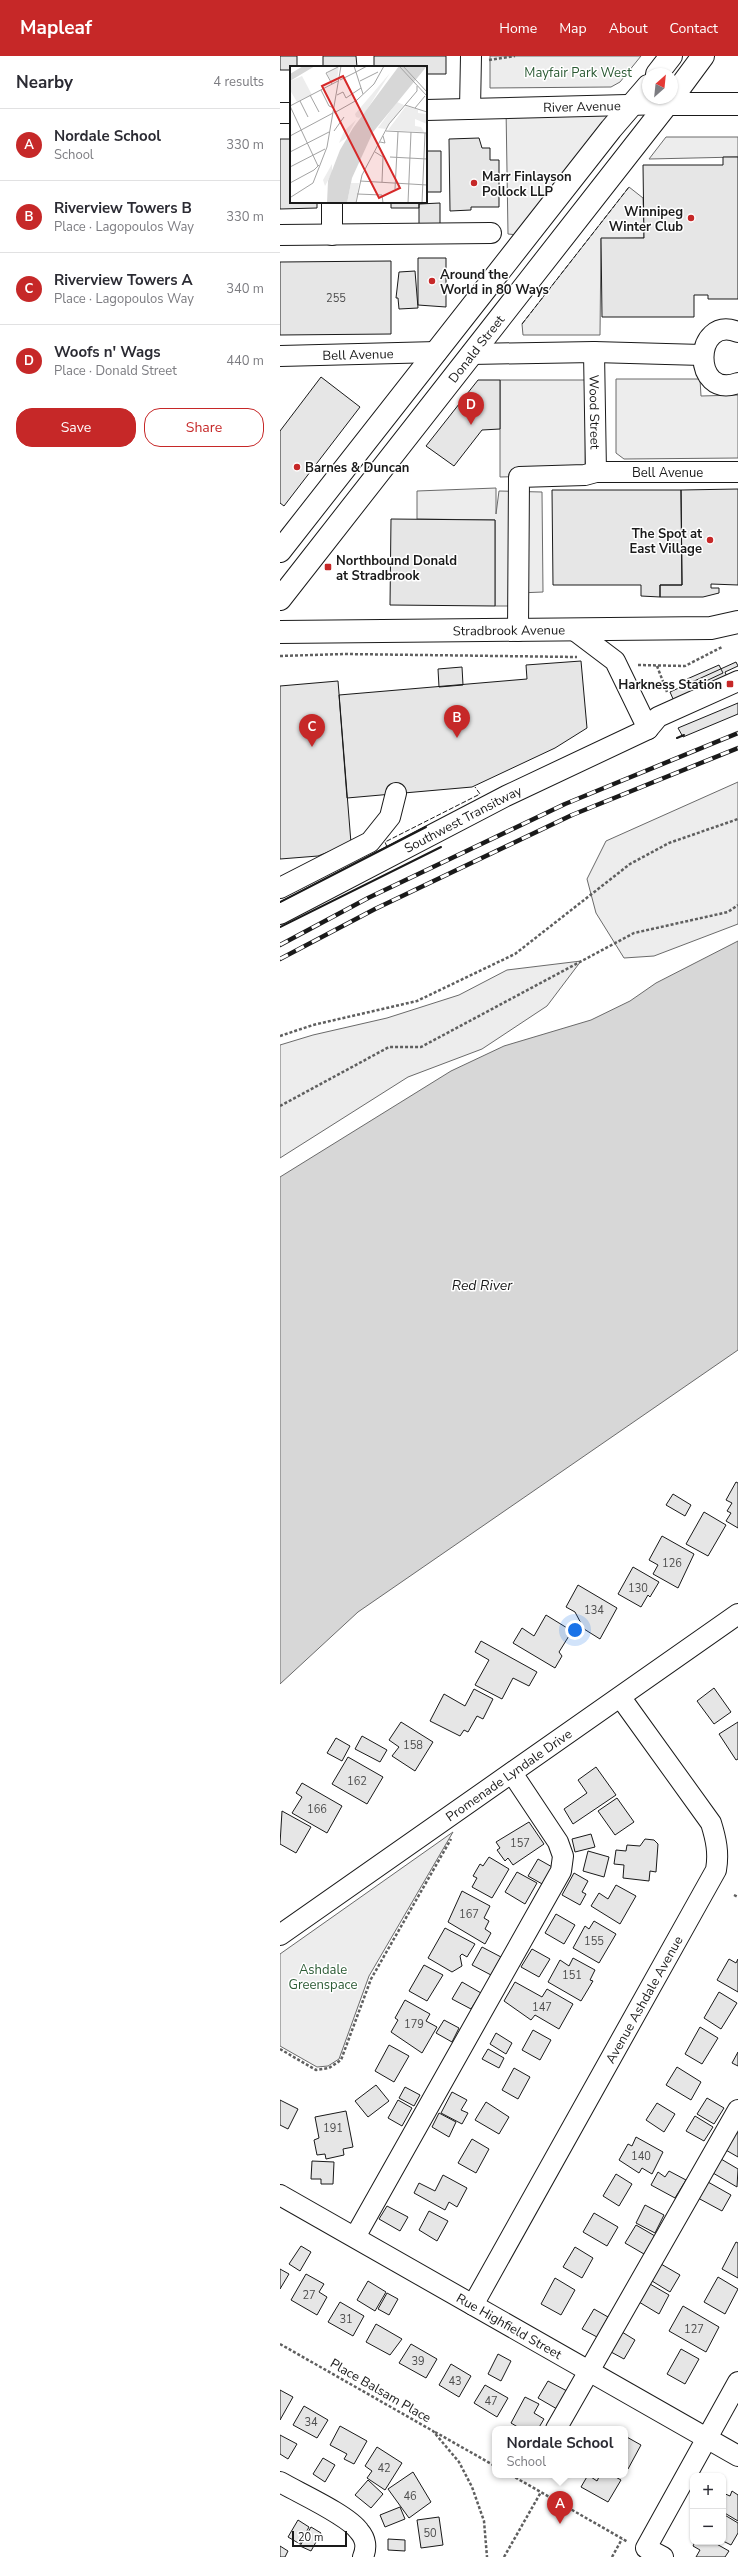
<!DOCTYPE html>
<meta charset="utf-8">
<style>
body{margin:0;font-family:"Nunito Sans",sans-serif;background:#f2f2f3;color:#2b2b33}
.controls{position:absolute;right:12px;bottom:12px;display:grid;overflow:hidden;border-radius:8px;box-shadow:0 1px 3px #0004}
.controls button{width:36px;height:36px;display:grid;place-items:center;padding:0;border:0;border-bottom:1px solid #e1e1e2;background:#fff;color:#2b2b33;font:20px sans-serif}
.compass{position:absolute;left:362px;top:12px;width:36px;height:36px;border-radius:50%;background:#fff;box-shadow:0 1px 3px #0004;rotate:27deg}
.scale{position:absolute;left:12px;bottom:10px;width:55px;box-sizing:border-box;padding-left:4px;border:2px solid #1a1a1a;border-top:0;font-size:11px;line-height:14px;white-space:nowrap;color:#1a1a1a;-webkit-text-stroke:3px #fff;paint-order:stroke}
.you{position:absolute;left:295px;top:1574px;width:14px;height:14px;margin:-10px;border:3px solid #fff;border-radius:50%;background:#1a73e8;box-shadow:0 0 0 6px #1a73e833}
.badge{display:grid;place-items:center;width:26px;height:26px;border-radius:50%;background:#c62828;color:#fff;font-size:13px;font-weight:700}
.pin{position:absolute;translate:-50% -33px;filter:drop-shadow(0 1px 2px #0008)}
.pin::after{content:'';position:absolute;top:21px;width:14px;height:12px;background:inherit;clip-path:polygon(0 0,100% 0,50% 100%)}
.popup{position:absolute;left:212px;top:2370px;width:136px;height:52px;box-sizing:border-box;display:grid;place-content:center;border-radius:8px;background:#fff;filter:drop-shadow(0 1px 3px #0005);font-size:13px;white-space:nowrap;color:#7c7c81}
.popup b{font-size:15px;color:#2b2b33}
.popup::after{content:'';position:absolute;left:50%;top:100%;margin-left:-8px;border:8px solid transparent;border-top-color:#fff}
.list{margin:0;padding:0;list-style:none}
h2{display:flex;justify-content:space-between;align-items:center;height:52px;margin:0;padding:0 16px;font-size:17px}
h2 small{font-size:13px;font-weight:400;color:#7c7c81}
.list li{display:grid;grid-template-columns:26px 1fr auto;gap:12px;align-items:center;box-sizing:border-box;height:72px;padding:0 16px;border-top:1px solid #e1e1e2}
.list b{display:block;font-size:15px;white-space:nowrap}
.list p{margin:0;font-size:13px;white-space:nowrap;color:#7c7c81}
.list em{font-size:13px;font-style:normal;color:#7c7c81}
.actions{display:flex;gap:8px;padding:12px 16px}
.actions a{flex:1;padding:9px 0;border:1px solid #c62828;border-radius:16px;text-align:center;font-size:14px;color:#c62828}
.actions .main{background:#c62828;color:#fff}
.map{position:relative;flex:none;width:458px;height:2501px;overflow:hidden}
header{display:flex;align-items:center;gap:24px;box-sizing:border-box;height:56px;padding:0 20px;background:#c62828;color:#fff}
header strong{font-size:19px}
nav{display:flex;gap:22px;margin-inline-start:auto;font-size:14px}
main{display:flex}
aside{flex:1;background:#fff}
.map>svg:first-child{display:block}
.built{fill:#ededed;stroke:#6a6a6a}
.water{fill:#d7d7d7;stroke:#6a6a6a}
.building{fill:#e6e6e6;stroke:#1a1a1a}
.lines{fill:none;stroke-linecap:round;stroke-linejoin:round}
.minor-casing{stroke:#1a1a1a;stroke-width:22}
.major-casing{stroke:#1a1a1a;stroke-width:24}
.path{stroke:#5f5f5f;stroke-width:2.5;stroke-dasharray:3 2;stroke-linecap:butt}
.minor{stroke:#fff;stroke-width:20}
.major{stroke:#fff;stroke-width:22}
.rail-casing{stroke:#1a1a1a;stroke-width:4.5}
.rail{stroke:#fff;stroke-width:3;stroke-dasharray:9;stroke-linecap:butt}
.fence{stroke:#1a1a1a;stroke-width:1;stroke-dasharray:5 2;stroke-linecap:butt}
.wall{stroke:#1a1a1a;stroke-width:2}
.poi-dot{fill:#c62828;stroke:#fff;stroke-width:1.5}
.labels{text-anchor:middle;stroke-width:3;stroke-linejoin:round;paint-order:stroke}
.number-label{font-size:11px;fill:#4d4d4d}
.park-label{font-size:13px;fill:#2b5a34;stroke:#fff}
.street-label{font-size:13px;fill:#1a1a1a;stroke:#fff}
.poi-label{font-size:13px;font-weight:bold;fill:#1a1a1a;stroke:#fff;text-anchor:start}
.water-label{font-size:14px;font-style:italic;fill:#1a1a1a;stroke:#fff}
.inset-road{fill:none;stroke:#a3a3a3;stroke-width:1}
.view{fill:#d62828;fill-opacity:0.15;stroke:#d62828;stroke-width:2}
.inset-edge{fill:none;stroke:#1a1a1a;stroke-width:2}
</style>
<header>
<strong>Mapleaf</strong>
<nav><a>Home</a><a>Map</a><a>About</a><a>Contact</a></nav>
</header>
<main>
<aside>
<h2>Nearby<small>4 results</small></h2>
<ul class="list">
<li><span class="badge">A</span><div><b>Nordale School</b><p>School</p></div><em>330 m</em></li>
<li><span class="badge">B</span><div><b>Riverview Towers B</b><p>Place · Lagopoulos Way</p></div><em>330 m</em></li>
<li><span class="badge">C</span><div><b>Riverview Towers A</b><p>Place · Lagopoulos Way</p></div><em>340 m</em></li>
<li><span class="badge">D</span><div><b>Woofs n' Wags</b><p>Place · Donald Street</p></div><em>440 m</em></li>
</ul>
<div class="actions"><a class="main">Save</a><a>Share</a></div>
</aside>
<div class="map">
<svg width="458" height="2501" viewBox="0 0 458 2501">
<rect width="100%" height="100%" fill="#fff"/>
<path class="built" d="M210 0H361L340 26 331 31 210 32Z
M352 49 248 180 228 178 226 52Z
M386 81H458V101L369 103Z
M349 131 363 142 364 182 321 183 320 279H243L242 268Z
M336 323H420L421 340 458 339V402L344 403 336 397Z
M220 324H306L305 419 220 421Z
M216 432V458L219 435 262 436 263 536 238 537V550H215V464L137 463V435Z
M458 726V868L374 900 344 902 316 857 307 823 326 785Z
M301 905 267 950 202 993 128 1021 0 1102V989L33 979 107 962 179 939 227 914Z
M173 1776 89 1920 59 2003 48 2010 37 2011 0 1990V1898Z"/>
<path class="water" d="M458 885V1294L78 1556 0 1628V1121L171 1015 224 990 311 964 350 945 376 927Z"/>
<path class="building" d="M0 0H17V11H11V14H0Z
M43 0H76L77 11H43Z
M94 0H166V18H146V11H94Z
M199 82 202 92H210V104H219V151H191V154L170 155 169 83Z
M0 83H11V146H37V152L0 153Z
M146 95H161V136H146Z
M443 101H458V243H428V239H414V261H322L321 182H364L363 109H443Z
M111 146H139V152H111Z
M160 147V170H139V148Z
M138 202H166V251L138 249Z
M111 205V278L0 279V206Z
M135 215 138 252 119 253 118 242H116L119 216Z
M41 321 80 351 4 450 0 447V375Z
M198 324H220V373L202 374 174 410 146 390Z
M458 433V529L431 528V532H439V537L423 541H380V529H402L401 434Z
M272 434H401L402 529H380V541L361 540V529H273Z
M111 463 215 464V550L110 549Z
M301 605 307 672 275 692 192 731 67 742 59 639 247 623 246 609Z
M456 606 458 610 445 616 450 628 397 652 390 636Z
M439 609 443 617 411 632 407 623Z
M182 611 183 629 159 631 158 613Z
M58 625 71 787 38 800 0 803V630Z
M458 647V658L403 681 398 672Z
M456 1426 458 1427V1472L446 1465 451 1457 447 1455 452 1447 446 1444Z
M393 1438 411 1449 405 1460 386 1449Z
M424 1456 446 1469 428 1500 406 1488Z
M382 1480 414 1498 398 1532 373 1518 378 1509 369 1504Z
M353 1511 379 1526 370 1541 368 1539 361 1551 338 1538Z
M298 1529 337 1552 320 1583 304 1573 295 1556 286 1551Z
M266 1559 292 1575 279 1596 282 1600 275 1612 233 1587 242 1572 254 1580Z
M201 1585 257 1616 249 1630 233 1622 222 1643 195 1629 209 1604 195 1596Z
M434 1632 451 1656 434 1668 417 1645Z
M194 1633 213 1643 203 1663 197 1660 188 1676 184 1674 180 1680 150 1665 164 1638 185 1650Z
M121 1666 153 1686 135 1715 112 1700 119 1691 109 1684Z
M458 1666V1703L456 1704 439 1678Z
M82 1680 107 1694 100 1706 75 1693Z
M56 1682 70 1690 62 1705 47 1697Z
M68 1701 103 1721 87 1748 52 1728Z
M316 1711 336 1739 293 1768 284 1753 307 1737 298 1724Z
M22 1727 62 1750 47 1777 12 1757 22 1741 16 1737Z
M337 1742 354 1766 335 1779 318 1755Z
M2 1755 31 1771 16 1797 0 1788Z
M249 1766 264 1788 233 1809 228 1802 225 1805 217 1794 220 1792 216 1786Z
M311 1778 315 1791 295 1796 292 1783Z
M365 1783 374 1784 378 1788 376 1816 370 1815 369 1825 343 1822 344 1809 334 1808 336 1794 346 1795 347 1789 360 1790Z
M308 1795 329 1801 324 1821 303 1815Z
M209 1801 229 1813 212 1842 192 1831 197 1822 193 1820 200 1808 203 1810Z
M258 1803 274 1812 264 1829 248 1820Z
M237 1816 257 1827 245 1848 225 1836Z
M294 1817 308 1825 302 1836 306 1838 300 1849 282 1839Z
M336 1829 356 1840 340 1868 311 1850 319 1837 328 1843Z
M182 1835 210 1850 204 1862 209 1865 205 1873 211 1877 205 1888 168 1866Z
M276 1858 295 1869 284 1888 265 1877Z
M314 1865 336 1878 319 1907 293 1892 305 1870 309 1873Z
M165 1872 195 1888 187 1901 182 1898 180 1900 182 1910 172 1916 148 1902Z
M202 1891 221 1901 211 1919 192 1909Z
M252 1893 270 1903 259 1921 241 1911Z
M293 1902 315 1914 310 1924 313 1925 301 1945 268 1926 280 1904 289 1910Z
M449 1903 456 1907 458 1903V1936L437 1924Z
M144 1909 163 1919 147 1945 129 1935Z
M182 1926 201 1937 191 1953 172 1943Z
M235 1926 262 1941 267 1933 293 1948 279 1973 255 1959 251 1964 224 1945Z
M439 1936 457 1947 441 1973 424 1962Z
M125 1944 150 1958 146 1965 157 1971 142 1997 111 1976 118 1964 115 1962Z
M164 1964 179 1972 172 1986 156 1977Z
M420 1971 438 1982 422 2008 405 1998Z
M253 1974 271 1984 260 2004 242 1994Z
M216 1977 232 1987 226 1998 210 1988Z
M109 1989 129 2000 114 2026 95 2015Z
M208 1993 224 2002 219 2012 202 2003Z
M458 1996V2010L452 2007Z
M397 2011 421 2026 411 2044 386 2029Z
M234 2012 250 2021 238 2043 222 2034Z
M96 2029 109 2045 88 2061 75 2045Z
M125 2031 140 2039 134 2050 119 2042Z
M172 2036 187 2044 181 2054 188 2057 182 2068 161 2057Z
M427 2042 444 2052 434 2068 417 2058Z
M0 2044 18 2053 8 2073 0 2069Z
M118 2044 132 2052 122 2070 108 2062Z
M206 2046 229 2061 219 2078 195 2064Z
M377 2047 395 2058 384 2076 366 2064Z
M66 2055 73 2091 63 2093 64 2099 46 2103 45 2098 37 2099 34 2084 39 2082 35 2061Z
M159 2057 176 2066 169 2081 152 2071Z
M415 2060 433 2071 424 2085 406 2075Z
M455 2075 458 2077V2101L444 2093Z
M356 2081 383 2096 372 2118 362 2112 359 2117 339 2104 348 2088 352 2090Z
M192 2083 209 2093 196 2117 178 2107Z
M441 2103 458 2113 457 2131 433 2117Z
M32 2105 54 2106 53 2128H41V2123H31Z
M389 2115 406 2124 395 2142 371 2129 378 2116 385 2121Z
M336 2118 352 2128 339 2150 323 2140Z
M163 2119 187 2132 177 2151 169 2146 165 2154 134 2137 139 2127 155 2135Z
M428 2126 451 2139 442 2155 418 2142Z
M365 2149 384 2159 375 2177 356 2167Z
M107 2150 128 2161 120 2175 99 2163Z
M149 2155 168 2165 157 2185 139 2174Z
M314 2157 338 2171 327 2190 303 2176Z
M356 2169 375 2180 364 2198 345 2187Z
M456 2186 458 2187V2222L442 2213Z
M21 2190 31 2196 20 2215 9 2208Z
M295 2191 313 2202 302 2222 283 2211Z
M381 2208 400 2219 390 2236 372 2225Z
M0 2213 9 2218 0 2233Z
M26 2218 44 2228 39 2236 47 2241 37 2259 11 2244Z
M438 2221 458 2233 445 2258 424 2246Z
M275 2222 295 2234 281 2259 261 2248Z
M88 2225 106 2236 95 2255 77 2244Z
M370 2228 389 2239 379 2258 359 2246Z
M107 2237 118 2243 109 2259 98 2253Z
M60 2246 84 2260 73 2280 48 2266Z
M403 2250 439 2271 426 2296 389 2275Z
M314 2253 328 2261 317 2281 302 2273Z
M96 2268 122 2283 110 2299 86 2286Z
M342 2276 355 2284 344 2303 331 2296Z
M131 2288 157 2303 146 2322 119 2307Z
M401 2293 419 2303 405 2328 387 2318Z
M218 2298 231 2305 221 2325 208 2318Z
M171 2308 191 2320 179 2341 159 2329Z
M268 2325 287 2335 277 2353 258 2342Z
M205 2329 228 2342 217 2361 194 2347Z
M0 2334 13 2341 0 2364Z
M245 2341 259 2348 254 2357 264 2363 258 2373H241L231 2367Z
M24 2350 48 2364 37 2382 13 2369Z
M60 2370 87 2385 74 2408 64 2403 67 2398 50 2389Z
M0 2379 17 2388 8 2403 0 2398Z
M345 2380 361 2389 348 2413 345 2411Z
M97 2391 122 2407 105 2434 87 2422 92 2415 85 2410Z
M43 2402 55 2409 45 2426 33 2418Z
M133 2416 151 2446 129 2462 108 2433Z
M308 2419 317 2425 320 2419H332L341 2424 328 2446 301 2431Z
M88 2424 103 2438 91 2452 75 2439Z
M452 2435 458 2439V2465L443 2456V2437L450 2440Z
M120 2451 125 2463 105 2471 100 2459Z
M443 2458 458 2467V2477L451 2489 443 2485Z
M159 2461 163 2489 141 2492 137 2464Z
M18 2464 29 2471 20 2488 8 2481Z
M31 2471 41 2477 31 2495 20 2490Z
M108 2483 125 2484V2495L108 2494Z
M415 2486H433L449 2495 445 2501H416L420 2494 413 2490Z
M0 2490 8 2495 5 2501H0Z"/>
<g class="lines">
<defs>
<g id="minor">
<path d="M190 53 191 0"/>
<path id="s1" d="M146 54 387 48"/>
<path d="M0 57H11"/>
<path d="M52 146V179"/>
<path d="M0 179 211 177"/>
<path d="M458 276C413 258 411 344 458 327"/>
<path id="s2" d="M314 296 316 416"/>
<path d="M191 298 314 296 422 299"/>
<path id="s3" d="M0 300 157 296"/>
<path d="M294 574 335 605 368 673"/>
<path id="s4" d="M238 575 239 421 305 419 316 416H458"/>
<path d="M0 832 90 786 110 761 116 737"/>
<path id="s5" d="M0 858 226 740 368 673 378 661 458 625"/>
<path id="s6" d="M0 1879 458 1558"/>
<path id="s7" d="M0 2139 458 2400"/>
<path d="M75 2181 281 1815 283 1800 278 1786 232 1717"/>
<path id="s8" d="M193 2249 436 1814C439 1797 436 1783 431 1767L341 1642"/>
<path d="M276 2373 458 2054"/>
<path d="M0 2426C19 2437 68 2459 79 2475 86 2483 87 2491 83 2501"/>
<path d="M383 2501 366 2492 458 2326"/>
</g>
<g id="major">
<path d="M377 18 391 0"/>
<path d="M392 42 423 0"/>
<path d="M387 48H458"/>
<path d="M0 495 331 73 368 30"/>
<path id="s9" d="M0 543 392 42"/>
<path id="s10" d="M0 576 431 572 458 566"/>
</g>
</defs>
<use href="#minor" class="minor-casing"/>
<use href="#major" class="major-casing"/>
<path class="path" d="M209 4 235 0
M0 600 64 598 297 601
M358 609 405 610 442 591
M377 610 387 636
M0 980 33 969 137 945 235 898 350 808 389 787 458 763
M0 1050 109 991H141L354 877 448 856 458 849
M454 1839 458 1841
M0 1993 36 2014 49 2012 61 2004 91 1923 171 1783
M0 2288 153 2375 179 2406 192 2431 204 2465 207 2501
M155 2376 215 2410
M231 2419 348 2486
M224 2501 261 2436
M332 2501 342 2483"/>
<use href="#minor" class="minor"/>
<use href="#major" class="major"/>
<defs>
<path id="rail" d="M0 889 88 842 285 748 458 677
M0 903 95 853 292 759 458 692"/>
</defs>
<use href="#rail" class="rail-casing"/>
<use href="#rail" class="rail"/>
<path class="fence" d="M242 268 349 131
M107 791 105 786 200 738 195 731"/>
<path class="wall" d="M397 682 404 679
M0 846 146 771
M0 871 161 791"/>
</g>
<g class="poi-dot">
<circle cx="194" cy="127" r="4"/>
<circle cx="411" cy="162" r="4"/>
<circle cx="152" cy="225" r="4"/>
<circle cx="17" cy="411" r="4"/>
<circle cx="430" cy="484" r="4"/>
<rect x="44" y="507" width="8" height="8" rx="2"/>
<rect x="446" y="624" width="8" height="8" rx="2"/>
</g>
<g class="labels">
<g class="number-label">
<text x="56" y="246">255</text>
<text x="392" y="1511">126</text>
<text x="358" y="1536">130</text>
<text x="314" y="1558">134</text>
<text x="133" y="1693">158</text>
<text x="77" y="1729">162</text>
<text x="37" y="1757">166</text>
<text x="240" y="1791">157</text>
<text x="189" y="1862">167</text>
<text x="314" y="1889">155</text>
<text x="292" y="1923">151</text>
<text x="262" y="1955">147</text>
<text x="134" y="1972">179</text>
<text x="53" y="2076">191</text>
<text x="361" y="2104">140</text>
<text x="29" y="2243">27</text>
<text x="66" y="2267">31</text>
<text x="414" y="2277">127</text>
<text x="138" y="2309">39</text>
<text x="175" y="2329">43</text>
<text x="211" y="2349">47</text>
<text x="31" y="2370">34</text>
<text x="104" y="2416">42</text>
<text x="130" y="2444">46</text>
<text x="150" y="2481">50</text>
</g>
<g class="park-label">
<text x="298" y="21">Mayfair Park West</text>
<text x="43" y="1918">Ashdale<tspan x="43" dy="15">Greenspace</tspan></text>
</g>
<g class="street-label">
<text dy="5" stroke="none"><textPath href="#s1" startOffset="156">River Avenue</textPath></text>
<text dy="5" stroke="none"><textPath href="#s9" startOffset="318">Donald Street</textPath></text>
<text dy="5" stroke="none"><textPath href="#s3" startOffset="78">Bell Avenue</textPath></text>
<text dy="5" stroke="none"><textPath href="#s2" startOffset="60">Wood Street</textPath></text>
<text dy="5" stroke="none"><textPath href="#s4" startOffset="303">Bell Avenue</textPath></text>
<text dy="5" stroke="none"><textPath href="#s10" startOffset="229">Stradbrook Avenue</textPath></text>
<text dy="5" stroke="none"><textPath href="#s5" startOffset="206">Southwest Transitway</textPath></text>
<text dy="5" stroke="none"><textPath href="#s6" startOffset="279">Promenade Lyndale Drive</textPath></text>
<text dy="5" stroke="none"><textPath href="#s8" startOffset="350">Avenue Ashdale Avenue</textPath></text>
<text dy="5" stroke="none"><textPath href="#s7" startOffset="264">Rue Highfield Street</textPath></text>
<text transform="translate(101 2334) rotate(30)" y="5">Place Balsam Place</text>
</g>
<g class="poi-label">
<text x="202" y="125">Marr Finlayson<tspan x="202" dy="15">Pollock LLP</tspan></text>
<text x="403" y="160" text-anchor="end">Winnipeg<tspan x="403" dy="15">Winter Club</tspan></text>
<text x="160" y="223">Around the<tspan x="160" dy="15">World in 80 Ways</tspan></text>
<text x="25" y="416">Barnes &amp; Duncan</text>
<text x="422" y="482" text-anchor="end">The Spot at<tspan x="422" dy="15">East Village</tspan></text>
<text x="56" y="509">Northbound Donald<tspan x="56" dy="15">at Stradbrook</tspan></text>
<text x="442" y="633" text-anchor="end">Harkness Station</text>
</g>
<g class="water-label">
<text x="202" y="1234">Red River</text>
</g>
</g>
<g transform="translate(10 10)">
<rect width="137" height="137" fill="#fff"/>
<path d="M49 0 47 14 42 17 37 7ZM100 7 76 45 69 52 66 51 65 48ZM12 10 22 29 7 36 0 24V15ZM107 36 114 39 96 63 88 62ZM116 40 128 44V47L137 48V58L125 53V60L131 61 134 66 98 64ZM66 54 56 72 49 77 54 65ZM42 98V107L35 120 33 114ZM61 117H69L66 137H57Z" fill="#ededed"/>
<path d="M13 0H25L0 15V8ZM109 0H137L83 66 62 112 57 137H37L38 115 50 84 63 62Z" fill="#d7d7d7"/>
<path class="inset-road" d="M64 0 73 28M109 0 137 30M113 0 137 26M66 6 77 0M50 14 66 6M70 15 88 6M42 18 36 7 48 1M31 24 39 40 44 42M20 29 29 46M47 29 53 26 56 32 71 22M10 35 18 51M115 39 137 46M0 40 28 100M0 40 48 15M125 42 135 30M44 47 67 34 84 18 94 0M44 65 54 51M96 65 137 67M0 70 43 47M90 76 95 77 93 70M0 86 39 66M85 86 93 91 92 116M100 91 137 93M0 101 35 83M70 115 137 119M0 117 24 104 29 99M105 123 108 66M67 128 92 129 93 137M1 131 23 117 37 81 51 0M66 137 72 109 99 58 127 25V20M118 137 121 66M132 137 135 67"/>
<path class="view" d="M53 10 110 122 89 132 32 20Z"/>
<rect width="137" height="137" class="inset-edge"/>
</g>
</svg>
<div class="controls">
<button>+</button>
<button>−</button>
</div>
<svg class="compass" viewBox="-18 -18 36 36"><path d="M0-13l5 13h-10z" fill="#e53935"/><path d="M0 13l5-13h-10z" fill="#7c7c81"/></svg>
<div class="scale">20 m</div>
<div class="you"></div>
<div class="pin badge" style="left:280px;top:2468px">A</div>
<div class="popup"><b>Nordale School</b>School</div>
<div class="pin badge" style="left:177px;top:682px">B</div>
<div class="pin badge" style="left:32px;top:691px">C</div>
<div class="pin badge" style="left:191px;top:369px">D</div>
</div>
</main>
